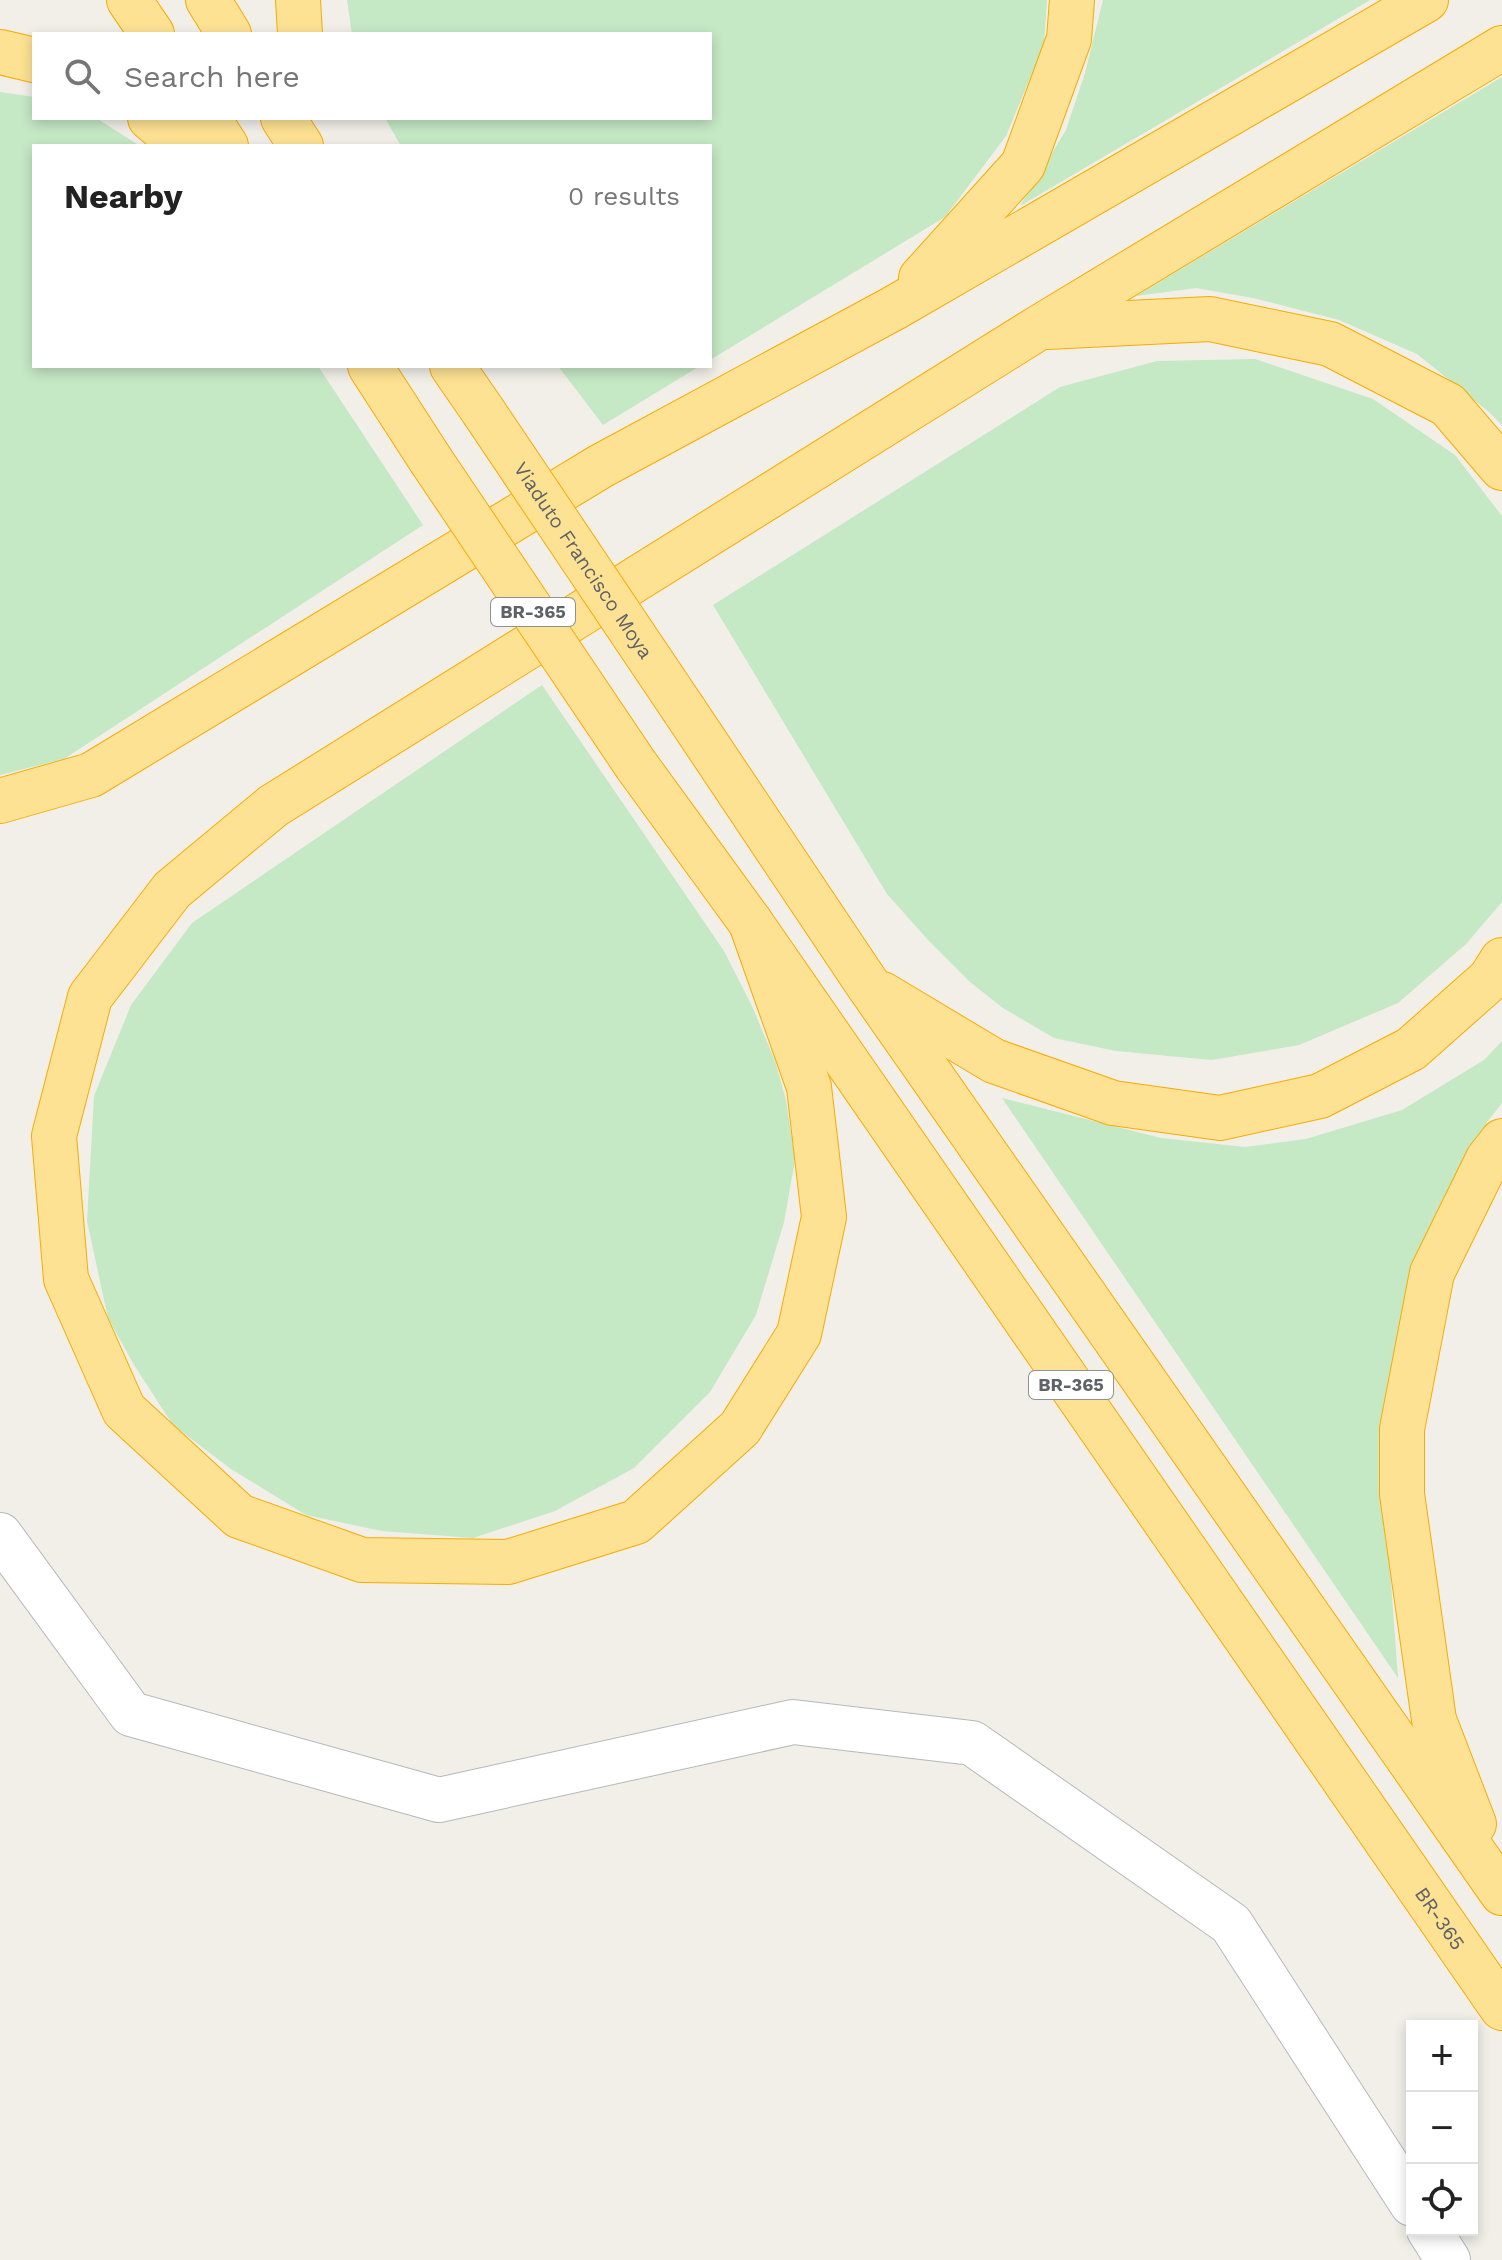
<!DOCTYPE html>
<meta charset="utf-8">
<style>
body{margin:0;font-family:"Work Sans",sans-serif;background:#f2f2f2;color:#222}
.controls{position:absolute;right:24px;bottom:24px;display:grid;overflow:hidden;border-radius:0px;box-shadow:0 4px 12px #0003}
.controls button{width:72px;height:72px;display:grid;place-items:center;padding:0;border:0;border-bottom:2px solid #e0e0e0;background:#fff;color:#222;font:40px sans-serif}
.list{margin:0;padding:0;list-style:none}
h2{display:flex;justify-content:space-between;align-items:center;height:104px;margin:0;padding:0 32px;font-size:34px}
h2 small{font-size:26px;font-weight:400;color:#767676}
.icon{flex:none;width:44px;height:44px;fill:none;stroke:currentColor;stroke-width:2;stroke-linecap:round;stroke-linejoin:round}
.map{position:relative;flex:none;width:1502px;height:2260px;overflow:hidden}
.search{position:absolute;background:#fff;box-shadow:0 4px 12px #0003;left:32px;top:32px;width:680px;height:88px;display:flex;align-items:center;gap:20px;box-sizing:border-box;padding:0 28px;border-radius:0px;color:#767676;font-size:30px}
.panel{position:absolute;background:#fff;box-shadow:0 4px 12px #0003;left:32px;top:144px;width:680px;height:224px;border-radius:0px}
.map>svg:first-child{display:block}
.green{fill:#c5e8c5}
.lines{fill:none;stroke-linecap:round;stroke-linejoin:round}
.street-casing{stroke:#b5b8bc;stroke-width:46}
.highway-casing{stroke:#f9ab00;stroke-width:46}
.street{stroke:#fff;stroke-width:44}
.highway{stroke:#fde293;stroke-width:44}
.highway-bridge-casing{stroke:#f9ab00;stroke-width:46;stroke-linecap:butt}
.highway-bridge{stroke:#fde293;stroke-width:44}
.labels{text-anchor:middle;stroke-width:6;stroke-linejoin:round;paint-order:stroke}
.shield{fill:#fff;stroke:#8f9295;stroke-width:2}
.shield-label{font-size:18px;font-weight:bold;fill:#5f6368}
.street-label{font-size:20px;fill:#5f6368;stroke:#fff}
</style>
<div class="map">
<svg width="1502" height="2260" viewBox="0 0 1502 2260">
<rect width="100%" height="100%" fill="#f1efe8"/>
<path class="green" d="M347 0H1047L1044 45 1006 136 945 217 710 360V146H401L385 118H710V34H352Z
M1103 0H1370L1020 206 1066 130 1085 73Z
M1502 77V425L1489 412 1417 354 1339 320 1253 298 1196 288 1136 296Z
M0 92 34 97V118H96L140 146H34V366H318L423 525 64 759 0 775Z
M1255 359 1373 399 1455 455 1502 516V902L1466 944 1398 1003 1299 1045 1212 1060 1116 1051 1054 1038 1003 1008 970 982 929 941 887 894 713 605 1060 387 1157 361Z
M558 366H700L603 425Z
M542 685 724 951 752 1006 775 1061 786 1100 795 1160 784 1222 756 1315 710 1392 634 1468 555 1511 473 1538 382 1531 306 1515 231 1469 173 1425 134 1365 108 1318 87 1221 94 1096 131 1005 192 923Z
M1502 1041V1103L1487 1122 1453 1185 1385 1501 1398 1678 1002 1098 1161 1138 1245 1147 1306 1139 1402 1110 1484 1060Z"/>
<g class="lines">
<defs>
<path id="street" d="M0 1535 131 1714 439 1800 793 1722 972 1743 1231 1924 1412 2204
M1429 2230 1448 2260"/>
<g id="highway">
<path d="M129 0 152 34"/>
<path d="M208 0 229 34"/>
<path d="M298 0 300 34"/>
<path d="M0 52 34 60"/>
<path d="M150 118 183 146"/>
<path d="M208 118 226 146"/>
<path d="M283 118 301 146"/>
<path d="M921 278 1023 165 1069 39 1072 0"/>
<path d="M1047 327 1210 319 1330 344 1448 405 1502 468"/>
<path d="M370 366 430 459"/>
<path d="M452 366 483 411"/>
<path d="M684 710 868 985 1502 1893"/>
<path id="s1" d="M636 765 751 923 1502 2008"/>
<path d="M0 801 91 775 601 466 894 308 1426 0"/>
<path d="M751 923 809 1087 824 1217 799 1334 740 1428 636 1522 508 1562 362 1560 239 1516 124 1410 66 1279 54 1136 90 997 172 890 273 806 1040 327 1502 48"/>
<path d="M882 994 994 1061 1113 1103 1220 1118 1320 1096 1411 1049 1490 979 1502 960"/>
<path d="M1474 1824 1434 1720 1402 1494V1429L1432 1273 1488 1159 1502 1141"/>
</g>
</defs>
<use href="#street" class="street-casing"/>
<use href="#highway" class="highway-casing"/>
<use href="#street" class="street"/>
<use href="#highway" class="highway"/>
<defs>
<g id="highway-bridge">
<path id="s2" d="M483 411 684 710"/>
<path d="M430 459 636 765"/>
</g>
</defs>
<use href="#highway-bridge" class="highway-bridge-casing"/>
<use href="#highway-bridge" class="highway-bridge"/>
</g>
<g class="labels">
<g class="shield">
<rect x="491" y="598" width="84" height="28" rx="6"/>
<rect x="1029" y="1371" width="84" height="28" rx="6"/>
</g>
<g class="shield-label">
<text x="533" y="618">BR-365</text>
<text x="1071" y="1391">BR-365</text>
</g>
<g class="street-label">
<text dy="7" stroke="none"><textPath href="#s2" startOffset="180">Viaduto Francisco Moya</textPath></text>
<text dy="7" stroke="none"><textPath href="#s1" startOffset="1406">BR-365</textPath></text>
</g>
</g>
</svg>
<div class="controls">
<button>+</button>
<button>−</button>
<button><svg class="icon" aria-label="locate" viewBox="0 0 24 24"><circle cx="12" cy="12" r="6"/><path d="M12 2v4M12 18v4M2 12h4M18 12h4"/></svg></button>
</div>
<div class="search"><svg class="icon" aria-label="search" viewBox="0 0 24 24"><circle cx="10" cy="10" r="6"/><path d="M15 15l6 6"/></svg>Search here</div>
<section class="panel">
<h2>Nearby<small>0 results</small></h2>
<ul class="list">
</ul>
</section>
</div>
